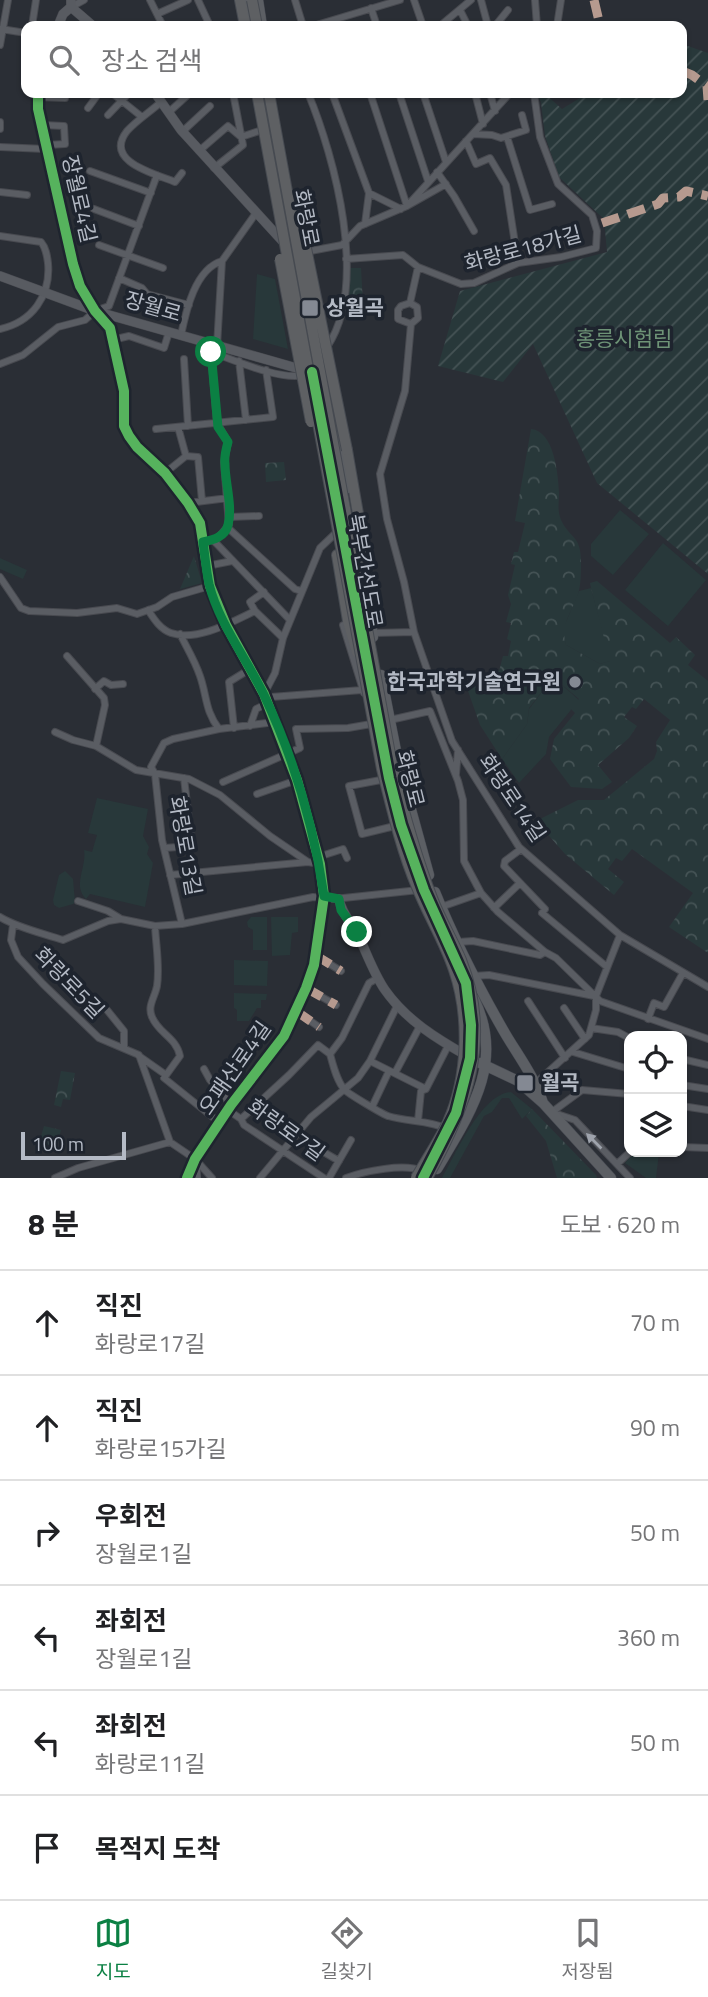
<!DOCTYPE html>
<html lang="ko">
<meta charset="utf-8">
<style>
body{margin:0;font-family:"Titillium Web","Noto Sans KR",sans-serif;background:#f6f6f6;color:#202124}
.controls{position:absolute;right:21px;bottom:21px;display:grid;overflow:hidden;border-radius:14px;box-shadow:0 2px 5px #0004}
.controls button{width:63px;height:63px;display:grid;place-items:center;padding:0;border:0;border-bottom:2px solid #e0e0e0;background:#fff;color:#202124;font:35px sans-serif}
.scale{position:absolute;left:21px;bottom:18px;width:105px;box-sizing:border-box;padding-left:7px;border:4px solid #b4bac5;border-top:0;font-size:19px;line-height:24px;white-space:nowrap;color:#b4bac5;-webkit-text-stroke:5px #1e242e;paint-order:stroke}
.stop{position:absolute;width:21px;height:21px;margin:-16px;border:5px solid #0b8043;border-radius:50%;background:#fff}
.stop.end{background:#0b8043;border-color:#fff;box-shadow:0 2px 7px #0008}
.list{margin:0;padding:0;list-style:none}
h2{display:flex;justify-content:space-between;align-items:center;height:91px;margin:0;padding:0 28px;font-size:30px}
h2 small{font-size:23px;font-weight:400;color:#757577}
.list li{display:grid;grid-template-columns:46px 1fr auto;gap:21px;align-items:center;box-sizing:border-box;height:105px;padding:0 28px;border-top:2px solid #e0e0e0}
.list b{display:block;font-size:26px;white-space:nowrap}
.list p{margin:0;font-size:23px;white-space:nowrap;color:#757577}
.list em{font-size:23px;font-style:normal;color:#757577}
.icon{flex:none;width:38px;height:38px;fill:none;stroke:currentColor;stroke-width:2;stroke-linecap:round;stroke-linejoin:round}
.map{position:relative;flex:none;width:708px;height:1178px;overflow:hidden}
.search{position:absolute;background:#fff;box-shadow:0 2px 5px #0004;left:21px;right:21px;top:21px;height:77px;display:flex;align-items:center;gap:18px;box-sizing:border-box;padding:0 24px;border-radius:14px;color:#757577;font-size:26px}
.sheet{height:721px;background:#fff}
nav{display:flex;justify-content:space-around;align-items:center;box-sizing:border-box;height:98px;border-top:2px solid #e0e0e0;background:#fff;font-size:19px;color:#757577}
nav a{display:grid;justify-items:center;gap:4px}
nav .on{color:#0b8043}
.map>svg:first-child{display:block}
.grass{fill:#28383a}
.forest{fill:url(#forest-crowns)}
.garden{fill:url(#garden-furrows)}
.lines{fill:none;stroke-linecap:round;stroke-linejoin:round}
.street-casing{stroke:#484a50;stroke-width:8}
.secondary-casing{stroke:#484a50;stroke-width:10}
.primary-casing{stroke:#474a52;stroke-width:11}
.highway-casing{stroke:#464a51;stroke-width:12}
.street{stroke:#5a5d63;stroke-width:6}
.secondary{stroke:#585b61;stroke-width:9}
.primary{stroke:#5c5f64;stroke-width:10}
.highway{stroke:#5e6063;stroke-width:10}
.highway-bridge-casing{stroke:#464a51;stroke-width:12;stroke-linecap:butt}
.highway-bridge{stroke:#5e6063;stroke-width:10}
.quiet{stroke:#b69a8f;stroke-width:9;stroke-dasharray:18 9;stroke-linecap:butt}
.cycleway-casing{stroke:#1e242e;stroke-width:15}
.cycleway{stroke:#56b35d;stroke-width:10}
.oneway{fill:#9ea3ac}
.route{stroke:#0b8043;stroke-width:9}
.poi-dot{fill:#848993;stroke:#1e242e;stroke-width:2.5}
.labels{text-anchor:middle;stroke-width:7;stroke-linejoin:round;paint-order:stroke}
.street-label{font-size:21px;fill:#b4bac5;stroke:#1e242e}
.poi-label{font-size:21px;font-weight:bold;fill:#b4bac5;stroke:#1e242e;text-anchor:start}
.park-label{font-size:21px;fill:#6e9377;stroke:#1e242e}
</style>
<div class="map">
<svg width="708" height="1178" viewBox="0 0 708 1178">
<defs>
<pattern id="forest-crowns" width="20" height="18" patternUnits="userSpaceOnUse" patternTransform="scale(1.75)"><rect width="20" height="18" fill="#28383a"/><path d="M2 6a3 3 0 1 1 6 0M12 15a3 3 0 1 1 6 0" fill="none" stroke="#455355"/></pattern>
<pattern id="garden-furrows" width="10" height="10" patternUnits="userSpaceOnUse" patternTransform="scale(1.75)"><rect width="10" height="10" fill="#28383a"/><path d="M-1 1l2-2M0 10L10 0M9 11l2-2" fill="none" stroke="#455355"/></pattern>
</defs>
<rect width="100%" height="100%" fill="#2a2e35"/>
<path class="grass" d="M257 274 275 279 288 349 253 339Z
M620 510 649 534 613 575 591 556V544Z
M663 543 706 580 668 626 625 590Z
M0 558 27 570 23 579 0 569Z
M591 588 611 661 600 664 566 645 562 631 579 591Z
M553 677 579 700 549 737 546 754 519 783 502 759 527 724 529 709Z
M97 798 148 809 143 836 149 847 147 854 153 863 145 907 90 894 86 899C72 885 87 868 84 850L92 852 97 835 88 833Z
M65 871 73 879 75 902 73 904 59 908 54 905 53 900 59 875Z
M251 917H267V950H253V930L248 927 247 922Z
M271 917H298V932L292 933 290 955 272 956Z
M234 960 268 961 267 986 234 985Z
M234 993 267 994 266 1000H261V1008H257L249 1021H237V1010L234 1008Z
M511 1092 532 1109 522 1119 509 1098H502L492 1112 484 1116 450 1178H442C456 1154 481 1094 511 1092Z
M646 1152 659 1153 656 1178H646L625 1163 633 1154Z"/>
<path class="forest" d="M350 268H361L363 304H348Z
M531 429C554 431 558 473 559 493 559 503 557 510 561 520 570 539 581 535 581 562 581 572 581 585 578 594 571 614 560 624 566 645L600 664 610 661 591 588 590 583 597 581 670 643 676 637 695 655 688 665 708 681V953L669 927 693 893 632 849 622 861 616 858 608 869 624 882 614 895 565 854 536 821 578 800H604L654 759 657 751 656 742 670 720 644 699 636 709 632 707 624 717 637 726 629 738 598 765 612 782 602 789 571 787 550 759 554 739 575 713 571 709 579 699 553 677 529 708 527 724 502 759 480 725 467 688 470 682 490 686 494 670 499 671 503 656H508L511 641 507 639 511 623 506 622 511 604 508 595 515 565 511 564 514 552H518L525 523 515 521Z
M284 462 286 480 266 482 265 463Z
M194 556 202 583 180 589Z
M61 1071 75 1073 70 1100 63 1099 61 1107 54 1105Z
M532 1109 596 1175 597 1178H557L546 1141 526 1116Z
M44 1126 61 1130 57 1147 39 1143Z"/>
<path class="garden" d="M682 44 708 53V574L597 483 533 344 503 382 438 366 460 291 607 252 604 219 559 177 545 136 541 102 536 93H544L562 109 588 93H682Z"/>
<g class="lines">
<defs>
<path id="street" d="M150 0 163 26
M198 0 210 26
M295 0 303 26
M414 0 423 26
M481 0 488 26
M535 0 537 26
M71 7 84 0
M371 8 377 26
M460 10 468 26
M157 14 188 0
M32 26 36 0
M313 26 400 0
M429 26 441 25 471 0
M495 26 508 10
M557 26 561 0
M1 29 26 33
M0 45 8 0
M112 93 142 117
M308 93C335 158 369 285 327 347
M332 93 369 193 365 224
M370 93 407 206 446 184
M399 93 428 181
M423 93 446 162
M475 93 483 124
M490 93 495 111
M37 97 65 98
M161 102C150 112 137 120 127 131 103 162 156 174 175 182L182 173
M88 108 99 93
M169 112 190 93
M108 115 129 93
M0 122V129
M182 132 210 106
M473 134 492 135 501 138 526 130 522 115
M241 137 265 129
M507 137 530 210 552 204
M466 141 476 164 490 158 506 185 518 263
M0 147 45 149 47 145 65 144 64 126 43 125
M199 151 228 126 241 137
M214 168 243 145 233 93
M90 171 151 193
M437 172 454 196 474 231
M0 192 27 195
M369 193 401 209
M94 209 139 226
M0 236 41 242C46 248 47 255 48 263 51 296 32 322 0 329
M99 245 163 268
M305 252 342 245 360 226 407 206 510 93
M346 259 403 255 418 267 461 284 474 283 518 263 561 257 596 248 597 231 592 215 558 184 540 137 534 93
M119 278 142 288 147 294 189 305
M410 303 417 307 418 318 411 324
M181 335C186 311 195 269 222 261
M112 340 129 336 164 348 169 332
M217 346 222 261 256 213
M184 359 188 426
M239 361 246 420
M0 364 23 355 58 327 85 320 95 311 109 306 157 175
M156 429 273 417 266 370
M186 456 198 457 202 501
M165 473 186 456 178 427
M188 503 228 498
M229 517 259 516
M227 527 295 589 301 591
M339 530 320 548 283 638 275 673 264 694 271 697 362 690
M213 540 290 620
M203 542 217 539 229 525 224 462 228 442 217 423 211 352C234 360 281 381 304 375
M207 566 232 561
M0 577 21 608 29 611 77 613 117 608 137 614 157 607 172 597 210 586
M264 592 250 602 255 611 283 638
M148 610C154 619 160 629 171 633 197 642 232 622 255 611
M343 625 364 693
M414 632 404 582 387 519 380 474 405 391 411 324 398 319V310L401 306 410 303 418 267
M373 633 414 632 452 741 519 847 620 935 708 987
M180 634C187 648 195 661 200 676 207 696 205 711 219 729
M67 656 104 698 105 705 96 746
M95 689 104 681 111 685 123 684
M390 720 430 711 458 781 463 800 464 861 481 893 498 912 545 952 556 958 600 1001 708 1039
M250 726 256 709 268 703
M234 728 229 682 250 669
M55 732 73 740 96 746 136 770 189 779 220 795 270 836 308 862 320 864
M456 774 458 750
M386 779 349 786 362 834 399 825
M223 782 300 748 296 729 348 728 377 723
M257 794 297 780
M164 848 192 846 184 778
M521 849 505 861 504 866 545 909 542 913 607 967
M318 857 343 849 347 858
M170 875 308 862
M78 901 108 911 121 919
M441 907 481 893
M494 908 520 883
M0 917C18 928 42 933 63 940L108 921 121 919 155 926 182 924 313 897 334 899 419 890
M182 924 162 840 155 774 151 767 164 743 173 739 219 729 275 722
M13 925 11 940 18 957 43 984 99 1038 139 1055 170 1142 195 1159 212 1178
M155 926C156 946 160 967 157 986 155 997 147 1006 152 1017 159 1034 176 1037 180 1056L164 1078 220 1123
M458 942 473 941 540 955 545 952
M315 955 341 971
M474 976 489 975 594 996
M378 978 369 983 342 1038 330 1054C333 1065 337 1082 345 1090 347 1093 384 1115 388 1116 408 1122 429 1120 448 1129
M306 988 336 1005
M528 1001 565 1058
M564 1008 585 1039
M107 1010 124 1031V1048
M296 1011 319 1027
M648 1019 654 1003 664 1007 683 973
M591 1028 618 1032 629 1038
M573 1052 629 1069
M139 1056 166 1075
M682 1059 708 1065
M370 1061 426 1089
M204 1069 210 1080 231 1105
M395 1073 420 1026
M537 1082 589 1035 596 1010V996L620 935
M682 1085 708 1089
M682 1106 708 1110
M372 1107 389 1071
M228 1110 241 1119 244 1125 324 1178
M552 1112 582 1090 629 1094
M554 1113 575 1120 630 1178
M241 1119 289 1075 318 1045 330 1054
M418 1121 421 1091 426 1089 448 1046
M315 1147 339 1161
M682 1147 708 1148
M617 1164 630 1152
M55 1178 78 1168 170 1142
M187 1178 194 1161
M260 1178 311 1117 358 1078 370 1061 397 1006
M329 1178 351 1140
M346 1178C364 1171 405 1163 422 1171"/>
<path id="secondary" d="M71 0V7L93 26
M58 26 63 14 71 7
M38 93V109L73 264 80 286 95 311 110 328 124 391V426L129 436 137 447 165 473 188 503 200 523 210 586 226 625 264 694 297 780 320 864 324 896 314 965 302 998 284 1036 231 1105 195 1159 196 1178
M155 93 181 130 286 245
M0 276 95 311 307 371
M339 899C342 915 352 923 359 937 367 954 374 974 385 990 406 1020 437 1039 469 1057"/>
<path id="primary" d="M247 0 250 26
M258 0 262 26
M271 138 309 347
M336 420 348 488
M365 579 373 637
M381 675 399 766 429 875
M400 822 412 854
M435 892C454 939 477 984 502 1028 516 1053 534 1075 543 1103
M480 1063 518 1081 543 1103 611 1178
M437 1169C469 1115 506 1063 474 999"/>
<path id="highway" d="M240 0 245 26
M347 450 365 554 366 585
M337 555 348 621 357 652"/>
</defs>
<use href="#street" class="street-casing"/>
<use href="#secondary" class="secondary-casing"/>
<use href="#primary" class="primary-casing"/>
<use href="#highway" class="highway-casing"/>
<use href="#street" class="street"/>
<use href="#secondary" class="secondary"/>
<use href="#primary" class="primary"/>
<use href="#highway" class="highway"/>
<defs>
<path id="highway-bridge" d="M252 0 257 26
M257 93 382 769C392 809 401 849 417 887 428 915 445 942 454 970 470 1017 468 1077 448 1122 439 1141 426 1160 416 1178
M269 93 392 765C403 810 415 854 432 898 440 919 452 939 461 960 493 1040 466 1108 427 1178
M296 199 347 450
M280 259 311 422"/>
</defs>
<use href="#highway-bridge" class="highway-bridge-casing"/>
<use href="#highway-bridge" class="highway-bridge"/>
<path class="quiet" d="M594 0 599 21 605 26
M682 71 692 75 707 86 708 100
M602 223 658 204 663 198 679 197 686 191 708 196
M315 955 341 971
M306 988 336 1005
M296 1011 319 1027"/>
<defs>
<path id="cycleway" d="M38 93V109L73 264 80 286 95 311 110 328 124 391V426L129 436 137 447 165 473 188 503 200 523 210 586 226 625 264 694 297 780 320 864 324 896 314 965 306 988 284 1036 231 1105 195 1159 187 1178
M312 372 389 778 401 825 424 890 466 983 471 1025 470 1058 456 1113 423 1178"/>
</defs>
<use href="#cycleway" class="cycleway-casing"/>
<use href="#cycleway" class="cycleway"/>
</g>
<defs><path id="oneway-solid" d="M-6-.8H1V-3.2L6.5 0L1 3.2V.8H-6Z" transform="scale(1.75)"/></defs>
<use class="oneway" href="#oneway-solid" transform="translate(594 1141) rotate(-135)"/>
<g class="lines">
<path class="route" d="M211 352 218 427 228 442C226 449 224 457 225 464 225 483 233 506 228 525 225 537 213 540 203 542 205 556 206 570 209 584 219 624 247 659 264 695 294 758 314 828 324 896L339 899 341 910 357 932"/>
</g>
<g class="poi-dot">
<rect x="301" y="299" width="18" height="18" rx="3.5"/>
<circle cx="575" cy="682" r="7"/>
<rect x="516" y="1074" width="18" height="18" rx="3.5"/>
</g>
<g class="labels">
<g class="street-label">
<text transform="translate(79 199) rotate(77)" y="7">장월로4길</text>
<text transform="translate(306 218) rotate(79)" y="7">화랑로</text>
<text transform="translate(523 249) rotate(-15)" y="7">화랑로18가길</text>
<text transform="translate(153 307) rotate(16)" y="7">장월로</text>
<text transform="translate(365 571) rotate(80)" y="7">북부간선도로</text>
<text transform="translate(410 779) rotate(76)" y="7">화랑로</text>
<text transform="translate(512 798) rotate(56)" y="7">화랑로14길</text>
<text transform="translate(185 846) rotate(80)" y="7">화랑로13길</text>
<text transform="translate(69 983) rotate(46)" y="7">화랑로5길</text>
<text transform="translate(235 1068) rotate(-55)" y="7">오패산로4길</text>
<text transform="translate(286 1130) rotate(36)" y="7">화랑로7길</text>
</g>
<g class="poi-label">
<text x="326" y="315">상월곡</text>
<text x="561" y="689" text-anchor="end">한국과학기술연구원</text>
<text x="541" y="1090">월곡</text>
</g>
<g class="park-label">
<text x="624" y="346">홍릉시험림</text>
</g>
</g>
</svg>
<div class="controls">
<button><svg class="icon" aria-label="locate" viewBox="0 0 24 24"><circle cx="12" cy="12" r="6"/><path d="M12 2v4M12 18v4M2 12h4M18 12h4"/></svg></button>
<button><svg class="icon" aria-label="layers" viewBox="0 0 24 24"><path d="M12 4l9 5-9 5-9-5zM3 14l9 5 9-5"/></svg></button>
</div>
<div class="scale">100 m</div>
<div class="stop" style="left:211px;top:352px"></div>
<div class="stop end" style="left:357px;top:932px"></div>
<div class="search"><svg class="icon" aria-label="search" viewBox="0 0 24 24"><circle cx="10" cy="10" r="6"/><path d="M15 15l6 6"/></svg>장소 검색</div>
</div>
<section class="sheet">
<h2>8 분<small>도보 · 620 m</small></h2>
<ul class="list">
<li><svg class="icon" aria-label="ahead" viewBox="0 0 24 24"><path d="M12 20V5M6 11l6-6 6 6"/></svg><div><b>직진</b><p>화랑로17길</p></div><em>70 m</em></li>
<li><svg class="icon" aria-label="ahead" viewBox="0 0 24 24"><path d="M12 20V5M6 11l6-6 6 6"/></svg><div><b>직진</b><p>화랑로15가길</p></div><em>90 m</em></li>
<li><svg class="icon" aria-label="right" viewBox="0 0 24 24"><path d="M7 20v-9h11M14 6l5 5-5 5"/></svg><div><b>우회전</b><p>장월로1길</p></div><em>50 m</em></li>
<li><svg class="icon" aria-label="left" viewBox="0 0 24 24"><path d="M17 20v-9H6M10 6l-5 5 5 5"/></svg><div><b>좌회전</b><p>장월로1길</p></div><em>360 m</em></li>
<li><svg class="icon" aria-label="left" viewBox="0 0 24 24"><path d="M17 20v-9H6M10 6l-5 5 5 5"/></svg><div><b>좌회전</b><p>화랑로11길</p></div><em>50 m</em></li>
<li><svg class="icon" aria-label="arrive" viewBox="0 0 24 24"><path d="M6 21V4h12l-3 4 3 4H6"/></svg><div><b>목적지 도착</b></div></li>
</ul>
</section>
<nav>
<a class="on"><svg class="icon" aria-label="map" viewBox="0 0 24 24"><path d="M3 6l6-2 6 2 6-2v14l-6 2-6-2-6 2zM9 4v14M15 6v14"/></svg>지도</a>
<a><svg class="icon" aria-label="directions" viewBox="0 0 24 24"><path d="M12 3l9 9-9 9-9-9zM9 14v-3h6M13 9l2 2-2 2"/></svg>길찾기</a>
<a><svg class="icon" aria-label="saved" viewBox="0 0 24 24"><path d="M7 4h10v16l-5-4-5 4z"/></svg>저장됨</a>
</nav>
